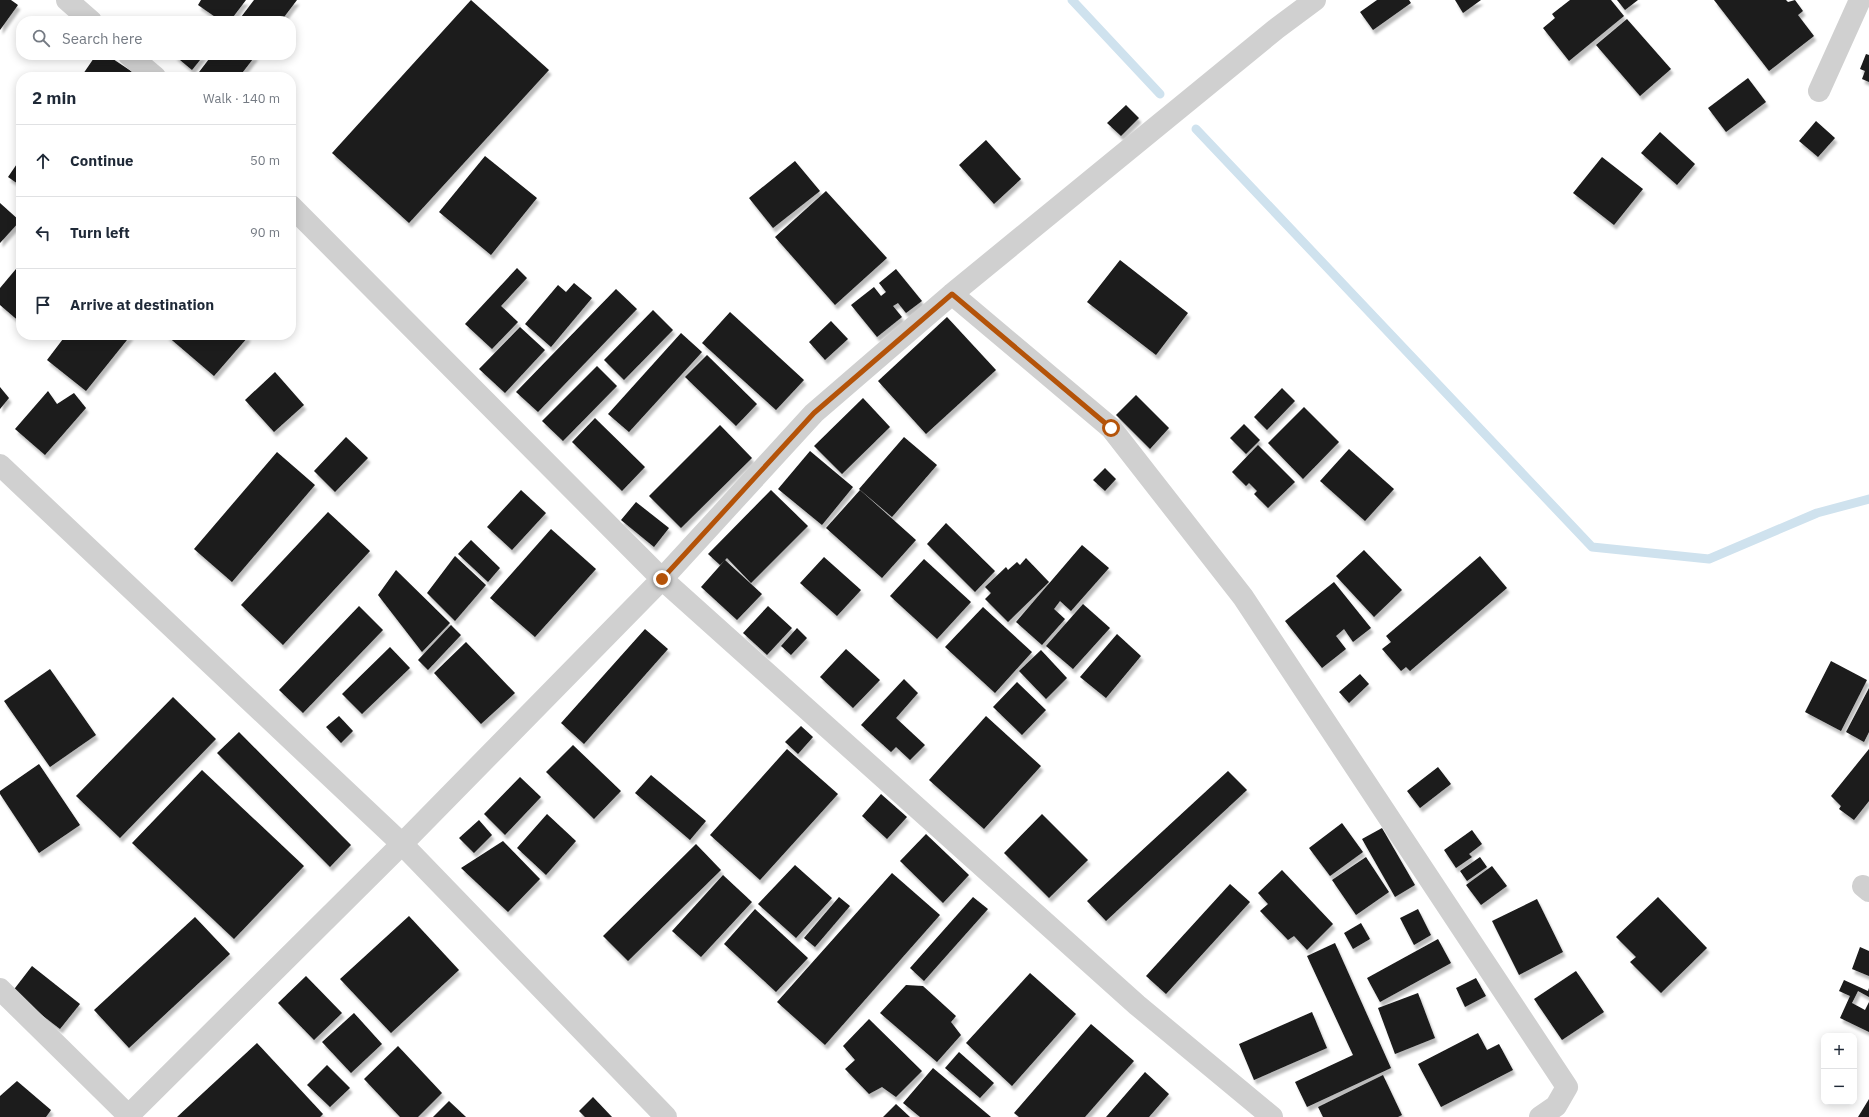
<!DOCTYPE html>
<meta charset="utf-8">
<style>
body{margin:0;font-family:"IBM Plex Sans",sans-serif;background:#f6f6f7;color:#1f2937}
.controls{position:absolute;right:12px;bottom:12px;display:grid;overflow:hidden;border-radius:8px;box-shadow:0 2px 10px #0003}
.controls button{width:36px;height:36px;display:grid;place-items:center;padding:0;border:0;border-bottom:1px solid #e0e1e3;background:#fff;color:#1f2937;font:20px sans-serif}
.stop{position:absolute;width:12px;height:12px;margin:-9px;border:3px solid #b45309;border-radius:50%;background:#fff}
.stop.end{background:#b45309;border-color:#fff;box-shadow:0 1px 4px #0008}
.list{margin:0;padding:0;list-style:none}
h2{display:flex;justify-content:space-between;align-items:center;height:52px;margin:0;padding:0 16px;font-size:17px}
h2 small{font-size:13px;font-weight:400;color:#747a83}
.list li{display:grid;grid-template-columns:26px 1fr auto;gap:12px;align-items:center;box-sizing:border-box;height:72px;padding:0 16px;border-top:1px solid #e0e1e3}
.list b{display:block;font-size:15px;white-space:nowrap}
.list em{font-size:13px;font-style:normal;color:#747a83}
.icon{flex:none;width:22px;height:22px;fill:none;stroke:currentColor;stroke-width:2;stroke-linecap:round;stroke-linejoin:round}
.map{position:relative;flex:none;width:1869px;height:1117px;overflow:hidden}
.search{position:absolute;background:#fff;box-shadow:0 2px 10px #0003;left:16px;top:16px;width:280px;height:44px;display:flex;align-items:center;gap:10px;box-sizing:border-box;padding:0 14px;border-radius:16px;color:#747a83;font-size:15px}
.panel{position:absolute;background:#fff;box-shadow:0 2px 10px #0003;left:16px;top:72px;width:280px;height:268px;border-radius:16px}
.map>svg:first-child{display:block}
.lines{fill:none;stroke-linecap:round;stroke-linejoin:round}
.stream{stroke:#cfe2ee;stroke-width:9}
.building{fill:#1a1a1a;filter:url(#shadow)}
.minor{stroke:#d0d0d0;stroke-width:22}
.route{stroke:#b45309;stroke-width:5}
</style>
<div class="map">
<svg width="1869" height="1117" viewBox="0 0 1869 1117">
<defs>
<filter id="shadow"><feDropShadow dx="2.5" dy="4.5" stdDeviation="1" flood-color="#0004"/></filter>
</defs>
<rect width="100%" height="100%" fill="#fff"/>
<g class="lines">
<path class="stream" d="M1072 0 1160 94
M1196 129 1592 547 1709 559 1817 513 1869 499"/>
</g>
<path class="building" d="M0 0H11L18 5 0 30Z
M201 0H246L230 21H221L198 5Z
M254 0H297L281 21H238Z
M471 0 549 70 409 223 332 153Z
M1377 0H1409L1411 3 1373 30 1360 12Z
M1455 0H1481L1463 13Z
M1570 0H1611L1624 16 1569 61 1543 28 1555 18 1552 14Z
M1617 0H1638L1625 10Z
M1714 0H1786L1788 2 1795 0 1803 11 1798 15 1814 36 1769 71Z
M1627 19 1671 69 1640 96 1596 45Z
M1866 54 1869 55V82L1862 79 1865 71 1860 69Z
M96 55H107L140 77H81Z
M174 55H204L192 70Z
M212 55H256L239 77H197L196 76Z
M1748 78 1766 102 1726 132 1708 108Z
M1126 105 1139 118 1121 136 1107 123Z
M1816 121 1835 138 1818 157 1799 141Z
M1660 132 1695 164 1677 185 1641 153Z
M986 140 1021 179 994 204 959 165Z
M485 156 537 198 491 255 439 212Z
M1602 157 1643 189 1614 225 1573 193Z
M21 158V186L8 177Z
M795 161 820 191 773 228 749 198Z
M826 191 887 258 835 305 775 237Z
M0 203 20 221 0 243Z
M1120 260 1188 313 1156 355 1087 302Z
M21 263V323L0 305V288Z
M517 268 527 278 501 306 518 322 492 349 465 324Z
M896 269 922 301 906 313 898 303 893 306 902 317 877 337 851 305 874 287 881 296 886 292 879 283Z
M574 283 592 298 551 347 525 324 558 285 566 292Z
M616 289 637 309 538 412 516 392Z
M653 310 673 330 624 380 604 360Z
M730 312 804 380 776 410 702 343Z
M947 317 996 370 926 434 878 381Z
M831 321 848 339 825 360 809 342Z
M520 327 545 350 505 393 479 369Z
M681 333 702 352 629 432 608 414Z
M66 335H131L86 391 47 360Z
M166 335H247L248 337 214 376Z
M707 355 757 404 736 426 685 377Z
M597 366 617 386 563 441 542 421Z
M275 372 304 405 274 432 245 400Z
M0 387 9 398 0 409Z
M1282 388 1295 401 1267 430 1254 417Z
M48 391 57 404 74 393 86 408 45 455 15 429Z
M1136 395 1169 428 1150 449 1116 415Z
M863 398 890 427 842 474 814 446Z
M1304 407 1339 442 1303 479 1268 443Z
M595 418 645 467 622 491 572 442Z
M1244 424 1260 440 1246 454 1230 438Z
M720 425 752 458 681 528 649 496Z
M346 437 368 458 335 492 314 471Z
M904 437 937 465 892 517 859 489Z
M1258 445 1295 482 1268 508 1254 494 1257 491 1249 483 1246 486 1232 472Z
M1349 449 1394 489 1365 521 1320 481Z
M810 451 853 487 822 525 778 489Z
M277 452 315 485 232 582 194 549Z
M1105 468 1116 479 1105 491 1093 480Z
M521 490 546 513 512 550 487 527Z
M771 490 808 526 751 583 727 558 720 565 708 554Z
M860 490 916 540 882 578 826 528Z
M636 502 669 528 654 547 621 520Z
M328 512 370 551 283 645 241 605Z
M946 523 995 571 975 592 927 544Z
M551 529 596 569 535 637 490 598Z
M471 540 500 568 488 582 458 554Z
M1082 545 1109 568 1071 611 1060 601 1054 609 1065 619 1042 645 1016 622Z
M1364 550 1402 590 1374 617 1336 576Z
M455 556 486 585 455 621 427 593Z
M1480 556 1507 588 1410 671 1406 667 1401 671 1382 649 1391 642 1386 636Z
M824 557 861 590 837 616 800 583Z
M1026 558 1049 582 1008 622 985 599 991 593 985 587 1006 567 1008 570 1017 562 1020 565Z
M924 559 971 602 937 639 890 596Z
M725 560 762 594 737 620 701 587Z
M396 570 450 623 422 652 378 595Z
M1334 582 1371 628 1353 642 1344 629 1336 636 1346 649 1322 668 1285 621Z
M1083 604 1110 628 1073 669 1046 646Z
M359 606 383 630 303 713 279 690Z
M768 606 792 628 767 655 743 633Z
M983 607 1032 652 995 693 945 647Z
M451 625 461 635 428 670 418 660Z
M797 628 807 638 791 655 781 646Z
M645 629 668 649 584 744 561 723Z
M1117 634 1141 656 1106 698 1080 677Z
M466 642 515 693 481 724 434 673Z
M390 647 410 668 362 714 342 694Z
M846 649 880 680 853 708 820 677Z
M1041 650 1067 678 1046 699 1019 671Z
M1831 661 1867 680 1841 731 1805 712Z
M50 669 96 735 50 767 4 701Z
M1360 674 1369 684 1349 703 1339 692Z
M904 679 918 693 896 718 925 745 910 760 896 747 891 752 861 725Z
M1017 682 1046 710 1022 735 993 707Z
M1869 688V732L1864 742 1846 732Z
M173 697 216 739 120 838 76 796Z
M339 716 353 731 341 743 326 727Z
M986 716 1041 766 984 829 929 780Z
M801 726 813 737 798 754 785 742Z
M239 732 351 845 330 867 217 753Z
M573 745 621 791 594 819 546 772Z
M787 749 838 794 760 880 710 835Z
M1869 749V801L1854 820 1839 809 1841 806 1831 796Z
M39 764 80 825 39 853 0 794V791Z
M1438 767 1451 784 1420 808 1407 791Z
M202 770 304 866 234 939 132 843Z
M1228 771 1247 790 1106 921 1087 901Z
M651 775 706 821 690 840 635 793Z
M520 777 541 797 505 835 484 814Z
M881 794 907 817 887 839 862 816Z
M547 814 576 841 546 875 517 848Z
M1042 814 1088 860 1049 898 1004 853Z
M479 820 492 835 474 853 459 838Z
M1342 823 1363 852 1330 876 1309 848Z
M1382 828 1415 885 1395 897 1362 839Z
M1472 830 1482 844 1469 854 1472 857 1456 868 1444 850Z
M926 834 969 875 943 903 900 861Z
M503 841 540 879 508 912 461 868Z
M696 844 721 870 628 961 603 936Z
M1366 857 1389 892 1356 915 1332 880Z
M1480 857 1487 867 1467 881 1460 871Z
M795 865 832 898 796 938 758 904Z
M1492 866 1507 886 1481 905 1466 885Z
M1282 870 1333 924 1307 950 1294 936 1288 940 1260 911 1268 904 1258 893Z
M892 873 940 915 825 1045 777 1002Z
M723 875 752 902 701 957 672 931Z
M1230 884 1250 902 1166 994 1146 976Z
M839 897 850 906 815 947 804 938Z
M973 897 988 909 924 981 910 968Z
M1658 897 1707 948 1661 993 1630 962 1636 957 1616 937Z
M1537 899 1563 952 1519 975 1492 921Z
M755 909 808 958 776 992 724 944Z
M1418 909 1431 935 1414 945 1400 918Z
M409 916 459 970 391 1033 340 979Z
M195 917 230 954 129 1048 94 1010Z
M1361 923 1370 939 1353 949 1344 933Z
M1438 939 1451 963 1380 1002 1367 978Z
M1335 943 1391 1068 1307 1107 1295 1082 1353 1055 1307 956Z
M1860 947 1869 951V976L1852 969Z
M32 966 80 1004 60 1029 12 992Z
M1576 971 1604 1012 1562 1040 1534 999Z
M1030 973 1076 1014 1012 1086 966 1043Z
M306 976 342 1013 314 1040 278 1003Z
M1476 978 1486 996 1465 1007 1456 988Z
M1844 980 1868 991 1869 988V997L1858 991 1852 1003 1865 1010 1869 1002V1032L1840 1018 1850 996 1839 991Z
M906 985 923 986 956 1016 951 1022 961 1035 937 1062 880 1013Z
M1418 993 1435 1038 1395 1054 1378 1008Z
M1312 1012 1327 1048 1254 1080 1239 1044Z
M354 1013 382 1044 351 1073 322 1042Z
M869 1019 922 1071 896 1097 882 1087 869 1094 845 1069 855 1060 843 1046Z
M1091 1024 1134 1061 1085 1117H1019L1014 1113Z
M1478 1033 1487 1050 1499 1044 1513 1070 1441 1107 1418 1064Z
M257 1043 323 1114 320 1117H177Z
M398 1046 442 1093 418 1117H400L364 1079Z
M959 1052 994 1083 980 1098 945 1068Z
M327 1065 350 1088 330 1107 307 1085Z
M933 1068 991 1117H920L903 1103Z
M1145 1072 1169 1094 1149 1117H1106Z
M1383 1075 1402 1115 1398 1117H1323L1318 1107Z
M17 1081 51 1110 46 1117H0V1096Z
M593 1097 612 1117H585L579 1111Z
M1869 1099V1117H1858Z
M449 1101 466 1117H433Z
M896 1104 910 1117H883Z"/>
<g class="lines">
<path class="minor" d="M67 0 91 21
M129 55 155 77
M1819 91 1860 0
M291 206 662 579 1137 1005 1272 1117
M952 294 1111 428 1243 597 1567 1087 1556 1106 1540 1117
M0 465 402 844 666 1117
M1863 886 1869 891
M0 989 130 1117
M127 1117 402 844 662 579 814 413 952 294 1276 29 1315 0"/>
</g>
<g class="lines">
<path class="route" d="M662 579 814 413 952 294 1111 428"/>
</g>
</svg>
<div class="controls">
<button>+</button>
<button>−</button>
</div>
<div class="stop" style="left:1111px;top:428px"></div>
<div class="stop end" style="left:662px;top:579px"></div>
<div class="search"><svg class="icon" aria-label="search" viewBox="0 0 24 24"><circle cx="10" cy="10" r="6"/><path d="M15 15l6 6"/></svg>Search here</div>
<section class="panel">
<h2>2 min<small>Walk · 140 m</small></h2>
<ul class="list">
<li><svg class="icon" aria-label="ahead" viewBox="0 0 24 24"><path d="M12 20V5M6 11l6-6 6 6"/></svg><div><b>Continue</b></div><em>50 m</em></li>
<li><svg class="icon" aria-label="left" viewBox="0 0 24 24"><path d="M17 20v-9H6M10 6l-5 5 5 5"/></svg><div><b>Turn left</b></div><em>90 m</em></li>
<li><svg class="icon" aria-label="arrive" viewBox="0 0 24 24"><path d="M6 21V4h12l-3 4 3 4H6"/></svg><div><b>Arrive at destination</b></div></li>
</ul>
</section>
</div>
